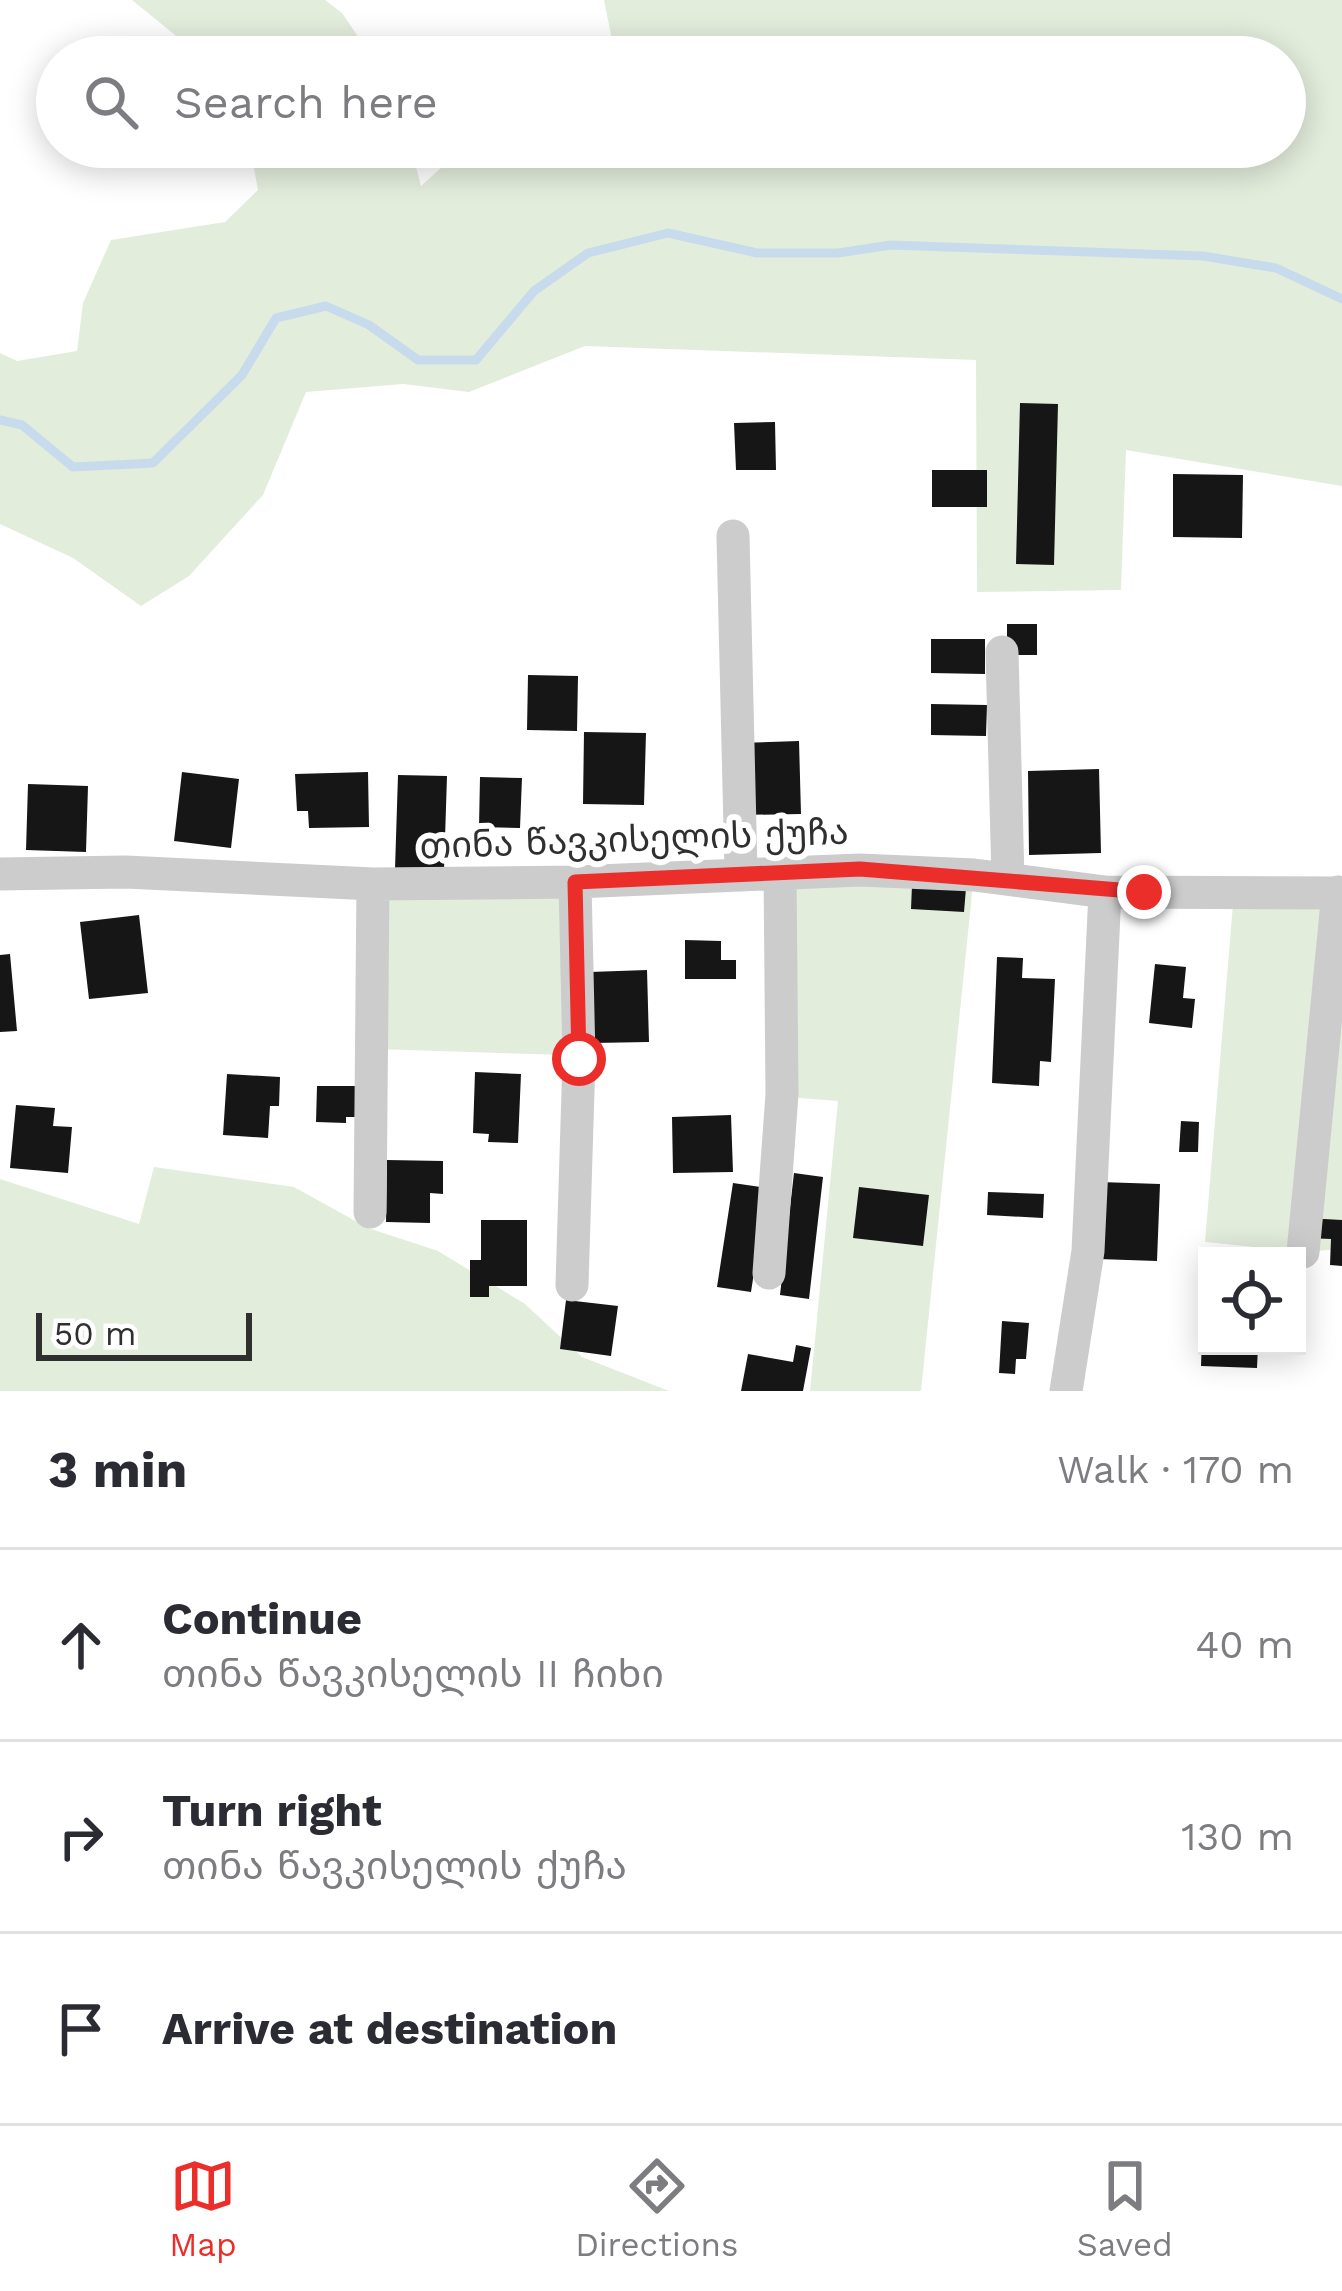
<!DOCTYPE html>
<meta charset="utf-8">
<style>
body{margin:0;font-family:"Work Sans","Noto Sans Georgian",sans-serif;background:#f7f7f7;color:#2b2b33}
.controls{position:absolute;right:36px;bottom:36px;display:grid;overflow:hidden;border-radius:0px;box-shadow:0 6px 30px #0003}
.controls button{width:108px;height:108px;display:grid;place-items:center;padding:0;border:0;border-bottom:3px solid #e1e1e2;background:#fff;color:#2b2b33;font:60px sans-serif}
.scale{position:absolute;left:36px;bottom:30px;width:216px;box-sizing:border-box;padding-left:12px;border:6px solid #2f2f2f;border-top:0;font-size:33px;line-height:42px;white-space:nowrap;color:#2f2f2f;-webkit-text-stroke:9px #fff;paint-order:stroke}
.stop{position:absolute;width:36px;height:36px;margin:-27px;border:9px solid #ec2e2b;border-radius:50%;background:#fff}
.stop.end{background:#ec2e2b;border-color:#fff;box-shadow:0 3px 12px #0008}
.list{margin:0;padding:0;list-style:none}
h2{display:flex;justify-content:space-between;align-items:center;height:156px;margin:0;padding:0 48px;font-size:51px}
h2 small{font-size:39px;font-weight:400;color:#7c7c81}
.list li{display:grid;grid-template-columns:78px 1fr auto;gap:36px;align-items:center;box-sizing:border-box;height:192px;padding:0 48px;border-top:3px solid #e1e1e2}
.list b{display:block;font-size:45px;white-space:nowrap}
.list p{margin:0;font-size:39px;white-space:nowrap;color:#7c7c81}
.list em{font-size:39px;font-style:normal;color:#7c7c81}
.icon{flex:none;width:66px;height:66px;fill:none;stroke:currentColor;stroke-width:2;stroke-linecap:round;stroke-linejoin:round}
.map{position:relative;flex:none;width:1342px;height:1391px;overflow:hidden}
.search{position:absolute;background:#fff;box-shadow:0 6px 30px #0003;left:36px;right:36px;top:36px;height:132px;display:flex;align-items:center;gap:30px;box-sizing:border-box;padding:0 42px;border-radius:66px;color:#7c7c81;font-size:45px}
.sheet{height:732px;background:#fff}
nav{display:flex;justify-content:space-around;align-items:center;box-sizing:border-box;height:168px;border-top:3px solid #e1e1e2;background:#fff;font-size:33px;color:#7c7c81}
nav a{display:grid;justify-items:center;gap:6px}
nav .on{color:#ec2e2b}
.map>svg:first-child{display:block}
.green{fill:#e3eddc}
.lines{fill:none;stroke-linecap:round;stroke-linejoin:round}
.stream{stroke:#c7dbed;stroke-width:9}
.building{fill:#161616}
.minor{stroke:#ccc;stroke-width:33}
.route{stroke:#ec2e2b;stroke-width:15}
.labels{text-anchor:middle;stroke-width:12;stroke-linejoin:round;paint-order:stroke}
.street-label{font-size:36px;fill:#2f2f2f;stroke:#fff}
</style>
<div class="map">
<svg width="1342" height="1391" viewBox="0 0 1342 1391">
<rect width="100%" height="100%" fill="#fff"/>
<path class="green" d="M132 0H325L342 13 372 57H202Z
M604 0H1342V486L1126 450 1121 590 977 592 976 360 585 346 469 392 403 384 306 392 263 495 189 576 141 606 73 558 0 524V353L17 361 77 351 83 303 111 240 225 222 258 190 250 147H411L421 186 464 147H1285V57H593L613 45Z
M785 880 973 884 921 1391H810L838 1101 787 1097Z
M1234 892 1342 893V1249L1303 1252 1205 1242Z
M564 893 567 1055 376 1049 378 894Z
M154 1167 294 1187 368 1228 438 1251 525 1304 582 1357 669 1391H0V1179L139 1224Z"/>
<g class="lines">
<path class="stream" d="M0 420 22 425 73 467 153 463 242 375 276 318 326 306 369 325 418 360H476L534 291 588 253 668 233 757 253H838L891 245 1203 256 1276 268 1342 299"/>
</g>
<path class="building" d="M1020 403 1058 404 1054 565 1016 564Z
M775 422 776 470H736L734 423Z
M932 470H987V507H932Z
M1173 474 1243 475 1242 538 1173 537Z
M1007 624H1037V655H1007Z
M931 639H985V674L931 673Z
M528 675 578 676 577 731 527 730Z
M931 704 987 705 986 736 931 735Z
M584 732 646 733 644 805 583 804Z
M799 741 801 814 740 815 738 743Z
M1099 769 1101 853 1029 855 1028 771Z
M182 772 239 779 231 848 174 841Z
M368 772 369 827 309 828 308 811H297L295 774Z
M398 775 447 776 444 870 395 869Z
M480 777 522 778 520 828 479 827Z
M28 784 88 786 86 852 26 850Z
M912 885 966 888 964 912 911 909Z
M139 915 148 993 89 999 80 922Z
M685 940 721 941V960H736V979H685Z
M10 954 17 1031 0 1032V955Z
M997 957 1023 958 1022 978 1055 979 1051 1062 1040 1061 1039 1086 992 1083Z
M1155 964 1186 967 1183 998 1195 999 1192 1028 1149 1023Z
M647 970 649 1042 593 1043 590 972Z
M475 1072 521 1074 518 1143 488 1142 489 1134 473 1133Z
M227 1074 280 1077 279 1106H270L268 1138 223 1135Z
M317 1086H361L360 1117H346V1123L316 1122Z
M16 1105 55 1108 53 1126 72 1127 68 1173 10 1168Z
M731 1115 733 1172 673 1173 672 1117Z
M1181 1121 1199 1122 1198 1152H1179Z
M387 1160 443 1161V1194L430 1193V1223L386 1222Z
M794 1173 823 1177 809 1299 780 1295Z
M1100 1182 1160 1184 1157 1261 1098 1259Z
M733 1183 767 1188 751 1292 717 1287Z
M859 1187 929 1195 923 1246 853 1238Z
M988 1192 1044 1194 1043 1218 987 1215Z
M1306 1218 1342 1220V1266L1330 1265 1331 1239 1305 1238Z
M481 1220H527V1286H489V1297H470V1260H481Z
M566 1300 618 1306 611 1356 560 1349Z
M1203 1308 1207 1346H1258L1257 1368 1201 1366Z
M1002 1321 1029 1323 1026 1359H1016L1015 1374 999 1373Z
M796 1345 811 1348 803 1391H741L748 1354 793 1362Z"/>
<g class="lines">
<path class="minor" d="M733 536 741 871
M1002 652 1008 879
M0 874 126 872 373 884 575 882 860 870 974 875 1105 892 1342 893
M370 1212 373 884
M1303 1252 1338 892
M769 1273 782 1094 780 869
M572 1285 579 1059 575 882
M1066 1391 1088 1251 1105 892"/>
</g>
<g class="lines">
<path class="route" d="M579 1059 575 882 860 869 1144 892"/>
</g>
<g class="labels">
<g class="street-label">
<text transform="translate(634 838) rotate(-2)" y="13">თინა წავკისელის ქუჩა</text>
</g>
</g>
</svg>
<div class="controls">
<button><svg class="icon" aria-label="locate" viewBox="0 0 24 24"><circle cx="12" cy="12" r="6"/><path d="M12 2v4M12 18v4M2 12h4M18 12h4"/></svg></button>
</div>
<div class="scale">50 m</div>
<div class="stop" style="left:579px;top:1059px"></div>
<div class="stop end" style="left:1144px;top:892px"></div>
<div class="search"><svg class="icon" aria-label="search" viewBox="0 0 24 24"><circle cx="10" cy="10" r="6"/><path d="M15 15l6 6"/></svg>Search here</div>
</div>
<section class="sheet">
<h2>3 min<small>Walk · 170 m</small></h2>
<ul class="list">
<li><svg class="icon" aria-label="ahead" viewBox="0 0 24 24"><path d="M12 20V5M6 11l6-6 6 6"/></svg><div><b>Continue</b><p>თინა წავკისელის II ჩიხი</p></div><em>40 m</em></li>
<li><svg class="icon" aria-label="right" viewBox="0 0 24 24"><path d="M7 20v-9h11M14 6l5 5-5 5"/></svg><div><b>Turn right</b><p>თინა წავკისელის ქუჩა</p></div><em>130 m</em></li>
<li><svg class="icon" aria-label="arrive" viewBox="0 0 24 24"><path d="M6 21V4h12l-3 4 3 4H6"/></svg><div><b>Arrive at destination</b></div></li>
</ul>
</section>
<nav>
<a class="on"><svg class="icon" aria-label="map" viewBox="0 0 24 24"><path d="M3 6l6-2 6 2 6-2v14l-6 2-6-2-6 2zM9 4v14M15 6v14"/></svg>Map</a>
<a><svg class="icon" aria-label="directions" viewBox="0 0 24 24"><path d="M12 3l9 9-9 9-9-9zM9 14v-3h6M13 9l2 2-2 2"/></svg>Directions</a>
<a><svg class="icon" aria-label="saved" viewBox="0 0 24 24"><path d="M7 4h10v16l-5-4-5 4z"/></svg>Saved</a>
</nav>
